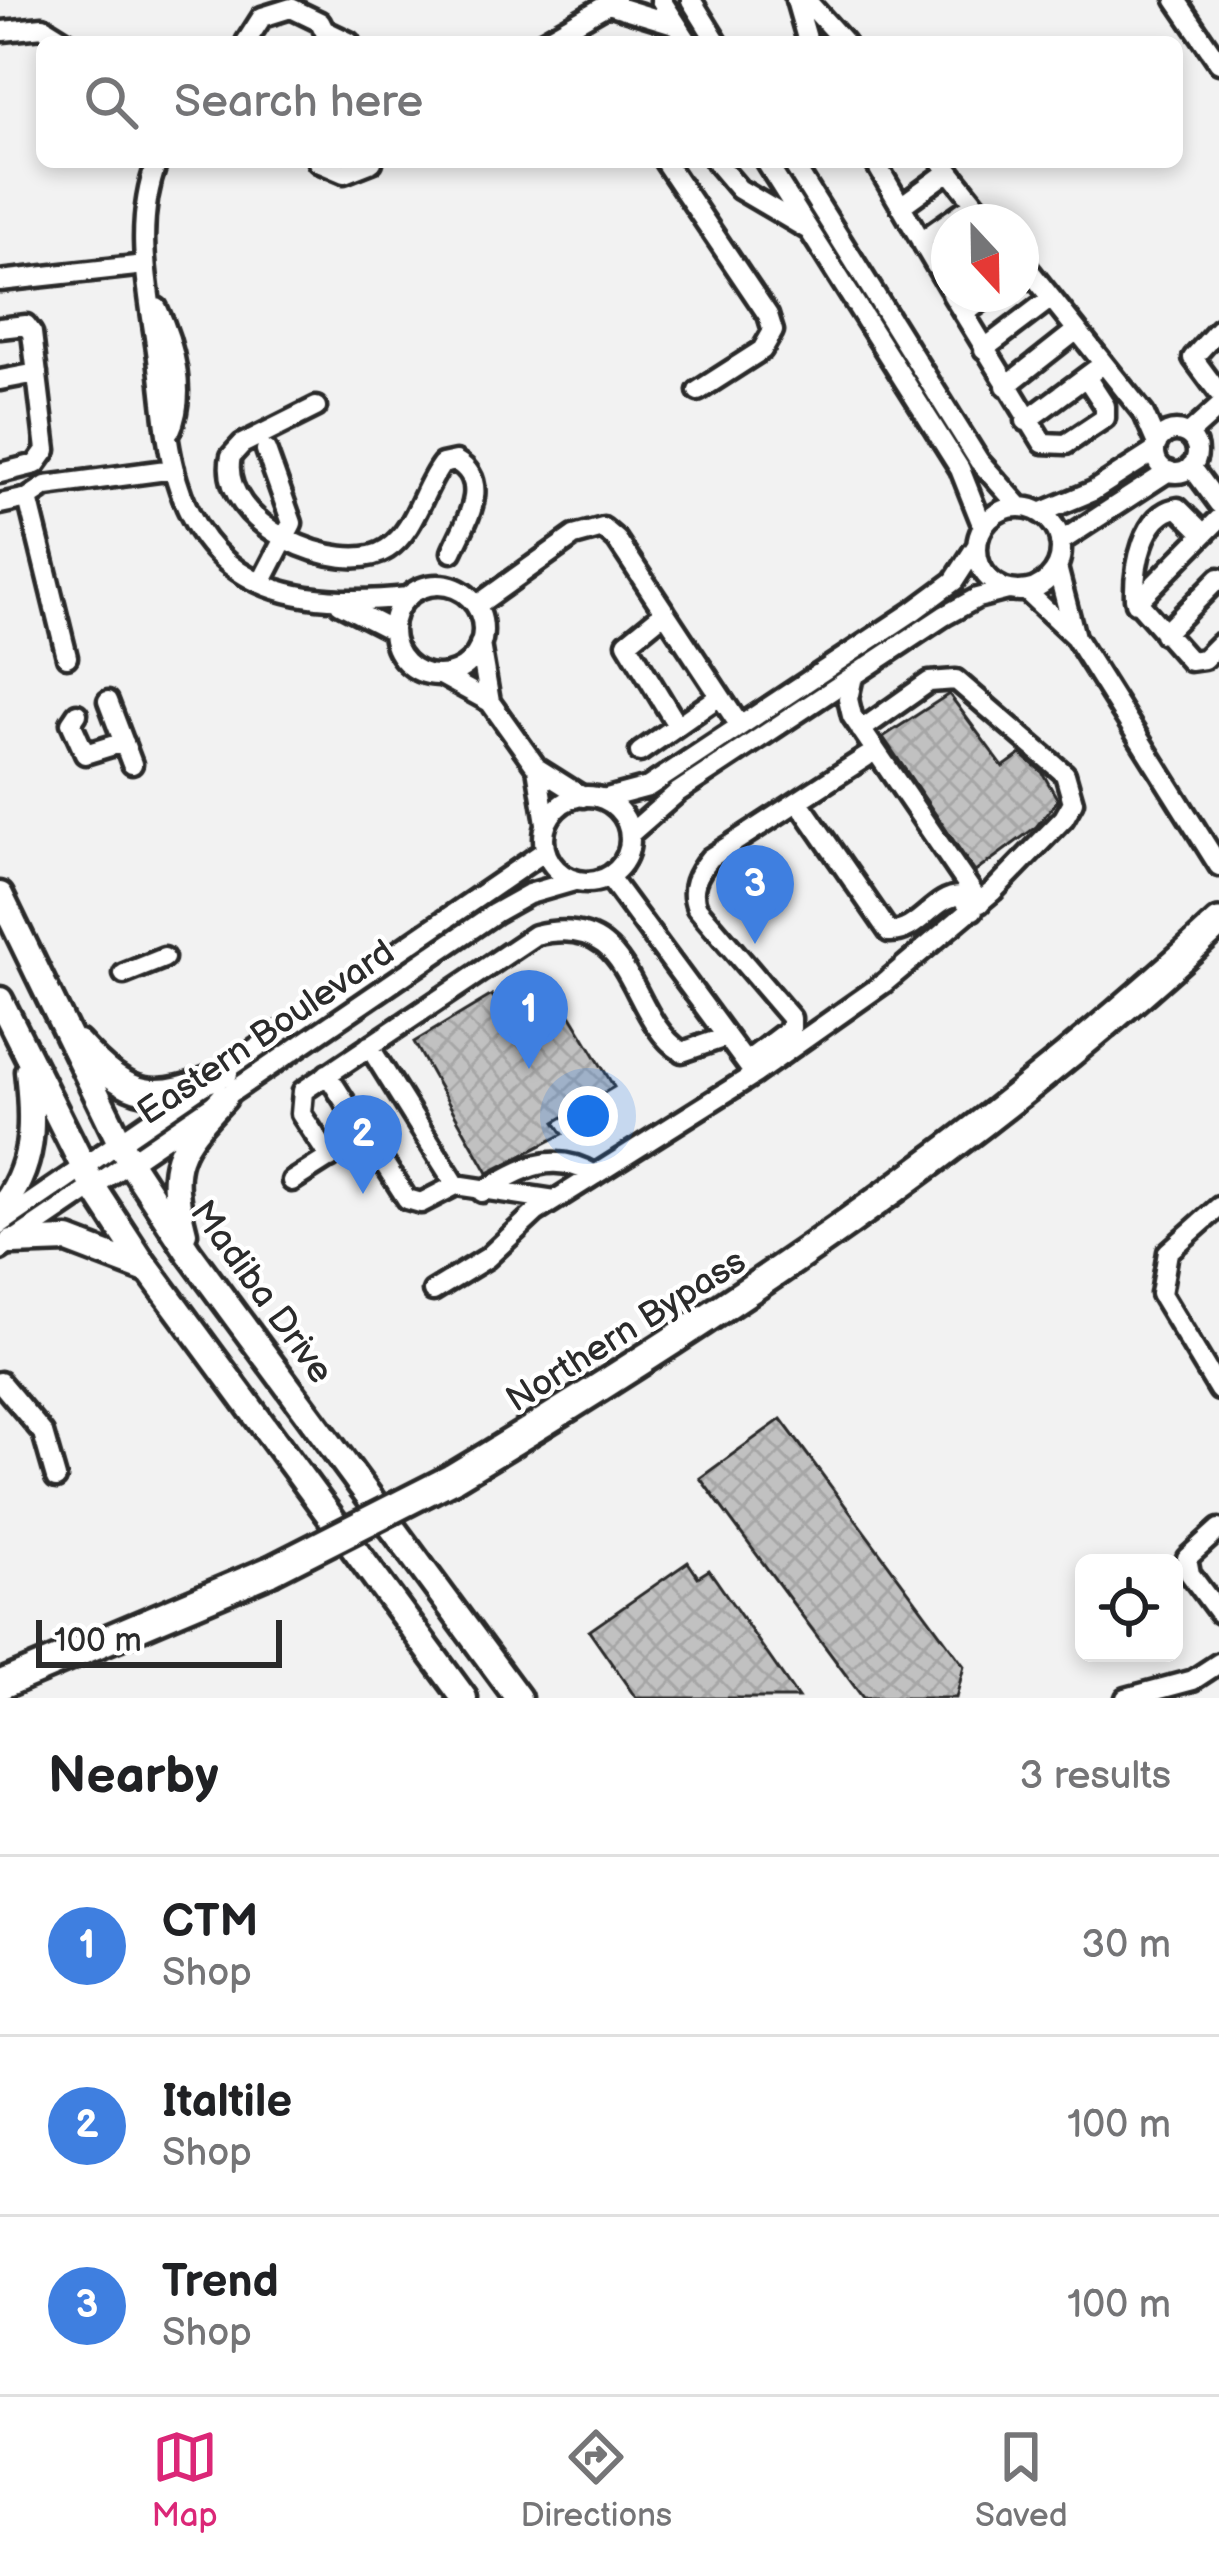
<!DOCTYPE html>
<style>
body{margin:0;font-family:"Balsamiq Sans",sans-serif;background:#f6f6f6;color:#202124}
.controls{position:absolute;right:36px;bottom:36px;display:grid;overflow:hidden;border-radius:18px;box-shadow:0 6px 18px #0003}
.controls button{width:108px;height:108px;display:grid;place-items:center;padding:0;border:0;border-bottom:3px solid #e0e0e0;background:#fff;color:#202124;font:60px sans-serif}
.compass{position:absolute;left:931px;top:204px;width:108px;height:108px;border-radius:50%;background:#fff;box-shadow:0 6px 18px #0003;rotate:158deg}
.scale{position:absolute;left:36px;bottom:30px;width:246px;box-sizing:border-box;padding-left:12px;border:6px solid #2b2b2b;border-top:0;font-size:33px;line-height:42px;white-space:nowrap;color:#2b2b2b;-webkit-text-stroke:9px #fff;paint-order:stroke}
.you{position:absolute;left:588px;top:1116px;width:42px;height:42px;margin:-30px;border:9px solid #fff;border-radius:50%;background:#1a73e8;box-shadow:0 0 0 18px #1a73e833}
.badge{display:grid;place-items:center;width:78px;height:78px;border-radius:50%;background:#db2777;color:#fff;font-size:39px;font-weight:700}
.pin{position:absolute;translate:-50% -99px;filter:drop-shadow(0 3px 6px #0008)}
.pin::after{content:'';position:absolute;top:63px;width:42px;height:36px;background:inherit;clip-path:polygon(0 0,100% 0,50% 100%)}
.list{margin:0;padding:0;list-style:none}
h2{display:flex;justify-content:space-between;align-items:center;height:156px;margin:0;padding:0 48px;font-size:51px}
h2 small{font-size:39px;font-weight:400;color:#757577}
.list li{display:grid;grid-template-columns:78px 1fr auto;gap:36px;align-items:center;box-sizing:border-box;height:180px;padding:0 48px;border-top:3px solid #e0e0e0}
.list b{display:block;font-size:45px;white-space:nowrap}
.list p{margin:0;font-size:39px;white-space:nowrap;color:#757577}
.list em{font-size:39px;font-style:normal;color:#757577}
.icon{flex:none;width:66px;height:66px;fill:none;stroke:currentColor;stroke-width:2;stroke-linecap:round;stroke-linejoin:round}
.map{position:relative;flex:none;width:1219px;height:1698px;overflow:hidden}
.search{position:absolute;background:#fff;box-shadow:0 6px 18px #0003;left:36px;right:36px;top:36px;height:132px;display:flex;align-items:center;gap:30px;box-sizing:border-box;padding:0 42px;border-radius:18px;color:#757577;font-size:45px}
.sheet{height:696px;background:#fff}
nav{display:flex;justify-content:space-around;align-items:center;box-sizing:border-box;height:168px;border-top:3px solid #e0e0e0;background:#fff;font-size:33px;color:#757577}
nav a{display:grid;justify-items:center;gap:6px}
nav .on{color:#db2777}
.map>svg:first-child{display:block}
.building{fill:url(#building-cross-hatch);stroke:#2b2b2b;stroke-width:3}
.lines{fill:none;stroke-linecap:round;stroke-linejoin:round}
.minor-casing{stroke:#2b2b2b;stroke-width:27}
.major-casing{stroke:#2b2b2b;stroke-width:33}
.highway-casing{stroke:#2b2b2b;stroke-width:36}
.minor{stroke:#fff;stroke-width:18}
.major{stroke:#fff;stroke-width:24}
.highway{stroke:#fff;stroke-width:27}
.highway-bridge-casing{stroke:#2b2b2b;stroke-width:36;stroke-linecap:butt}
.highway-bridge{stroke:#fff;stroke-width:27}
.labels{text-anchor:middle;stroke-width:9;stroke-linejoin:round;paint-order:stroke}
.street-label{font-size:36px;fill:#2b2b2b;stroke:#fff}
</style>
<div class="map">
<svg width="1219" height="1698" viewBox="0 0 1219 1698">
<defs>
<pattern id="building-cross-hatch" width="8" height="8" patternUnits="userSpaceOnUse" patternTransform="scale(3)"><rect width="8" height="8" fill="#c1c1c1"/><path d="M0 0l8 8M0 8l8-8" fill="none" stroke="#a6a6a6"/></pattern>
</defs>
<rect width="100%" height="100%" fill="#f2f2f2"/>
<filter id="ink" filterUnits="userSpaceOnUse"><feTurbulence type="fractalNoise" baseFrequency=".00833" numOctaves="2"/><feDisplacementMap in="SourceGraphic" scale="24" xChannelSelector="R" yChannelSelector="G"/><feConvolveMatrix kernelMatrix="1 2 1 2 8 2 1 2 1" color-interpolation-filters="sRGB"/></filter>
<g filter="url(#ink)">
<path class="building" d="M949 694 1003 767 1021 754 1042 772 1058 800 1036 827 975 872 883 737Z
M550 981 614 1087 555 1122 563 1134 488 1173 414 1042 492 995 502 1010Z
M781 1419 964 1666 956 1698H863L700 1478Z
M688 1562 698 1577 709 1570 798 1698H636L589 1631Z"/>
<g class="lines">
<defs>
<path id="minor" d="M609 0 608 4 677 25
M661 0 688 42
M691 0 717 42
M796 0 808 42
M806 0 844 42
M1176 0 1219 63
M3 31 43 27 67 42
M326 31 349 42
M246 42 262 17 291 8 320 22 330 42
M542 42 615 0
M157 162C134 223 147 282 156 344 163 389 164 438 177 481 212 596 306 608 408 597
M318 162 344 173 372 162
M665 162 768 315 773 331 762 350 698 391
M716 162 739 189 807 229
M766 162 960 469 983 527
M792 162 979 461 1020 507
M875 162 949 288
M942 162 990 222
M901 206 949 171
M921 241 975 203
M1021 260 1144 414 1157 444
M0 281 145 265
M952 294 1043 443 1066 444 1105 418V406L1086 377
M157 308C174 344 187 394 170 431
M964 314 991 294
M0 328 26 325 32 333 46 450 36 464 0 473
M1219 329 1193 358 1219 393
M984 349 1051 298
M0 380 37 373
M1006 386 1077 330
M316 407 242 444 231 456C216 524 342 579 387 549 416 530 422 490 442 464L456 461C493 483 465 522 452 552
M1026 421 1095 370
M1155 452a21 21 0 1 1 42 0a21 21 0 1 1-42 0Z
M1188 435 1219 407
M1191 466 1219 504
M28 498 67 657
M0 504 28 498 46 486 174 469
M977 549a42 42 0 1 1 84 0a42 42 0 1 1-84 0Z
M1040 513 1093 491 1155 451
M1203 533 1178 508C1142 513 1134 569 1135 599L1190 661 1204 659 1219 644
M1060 542 1169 471
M1057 567 1075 637
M261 583 292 523 266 450
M393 630a45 45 0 1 1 90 0a45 45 0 1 1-90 0Z
M1026 591 1075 637 1219 866
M1136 603 1219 519
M340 604 393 631
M476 606 574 536 603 528 617 540 740 726
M665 612 627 643 677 725
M1164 634 1219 578
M480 644 490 702
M441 675 490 702 537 768 583 797
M853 676 848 699 852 716 980 903
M108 701 132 764
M77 714 71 723 85 754 124 742
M640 752 720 696
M537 768 546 823
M544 839a43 43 0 1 1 86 0a43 43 0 1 1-86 0Z
M603 799 648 787 912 612 954 581 976 547
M798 801 889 932C918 934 934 895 961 896L973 910
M630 834 678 792 944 616 977 598 1008 590
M609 877 752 1071
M124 974 164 958
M369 1046 456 1185 555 1200
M746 1062 791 1028V1018L697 908C689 889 697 874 710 858L866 757
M327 1074 407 1199 421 1203 456 1185
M330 1158 301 1114 303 1091 535 935C638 910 625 1016 682 1052L726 1037
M292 1181 366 1134
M482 1192C521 1169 552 1149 595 1175
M1219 1207 1168 1252 1161 1294 1219 1390
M0 1224 545 851
M0 1250 495 913 529 894 574 881
M433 1291 487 1258 536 1212 755 1074 884 983 993 891 1064 818 1073 802 1065 774 956 680 929 682 861 730
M0 1382 43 1433 56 1478
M1219 1529 1187 1558 1190 1574 1219 1613
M1126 1698 1193 1680 1219 1663"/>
<path id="major" d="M0 895 130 1163 189 1253 518 1698
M0 1000 94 1188 139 1257 464 1698
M78 1043C130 1101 155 1103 225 1073
M0 1210C35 1167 34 1124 28 1071
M184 1233C166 1163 176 1149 224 1098
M12 1242 68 1240 149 1271"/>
<path id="highway" d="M451 1479C724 1314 985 1141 1219 923
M0 1685 270 1571"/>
</defs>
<use href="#minor" class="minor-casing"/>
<use href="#major" class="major-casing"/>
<use href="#highway" class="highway-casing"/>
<use href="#minor" class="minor"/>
<use href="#major" class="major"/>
<use href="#highway" class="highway"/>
<defs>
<path id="highway-bridge" d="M270 1571 451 1479"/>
</defs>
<use href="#highway-bridge" class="highway-bridge-casing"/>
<use href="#highway-bridge" class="highway-bridge"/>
</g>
</g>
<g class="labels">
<g class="street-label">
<text transform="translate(265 1031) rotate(-34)" y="13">Eastern Boulevard</text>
<text transform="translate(263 1291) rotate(54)" y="13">Madiba Drive</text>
<text transform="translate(625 1329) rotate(-32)" y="13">Northern Bypass</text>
</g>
</g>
</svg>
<div class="controls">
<button><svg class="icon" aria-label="locate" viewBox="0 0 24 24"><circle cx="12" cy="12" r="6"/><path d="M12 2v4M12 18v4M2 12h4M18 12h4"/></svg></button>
</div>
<svg class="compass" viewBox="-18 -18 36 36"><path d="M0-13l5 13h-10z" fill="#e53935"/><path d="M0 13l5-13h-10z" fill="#757577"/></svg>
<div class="scale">100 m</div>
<div class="you"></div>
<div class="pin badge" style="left:529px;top:1069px;background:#3f7fe0">1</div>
<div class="pin badge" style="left:363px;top:1194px;background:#3f7fe0">2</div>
<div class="pin badge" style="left:755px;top:944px;background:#3f7fe0">3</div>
<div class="search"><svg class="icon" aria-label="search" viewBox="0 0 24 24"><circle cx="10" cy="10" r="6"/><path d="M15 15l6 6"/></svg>Search here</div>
</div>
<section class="sheet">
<h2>Nearby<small>3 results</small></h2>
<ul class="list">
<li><span class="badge" style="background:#3f7fe0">1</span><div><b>CTM</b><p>Shop</p></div><em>30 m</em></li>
<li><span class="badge" style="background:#3f7fe0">2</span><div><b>Italtile</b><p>Shop</p></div><em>100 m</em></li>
<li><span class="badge" style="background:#3f7fe0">3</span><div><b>Trend</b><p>Shop</p></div><em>100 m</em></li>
</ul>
</section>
<nav>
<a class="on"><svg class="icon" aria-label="map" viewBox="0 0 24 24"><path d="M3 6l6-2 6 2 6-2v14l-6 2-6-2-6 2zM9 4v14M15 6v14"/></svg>Map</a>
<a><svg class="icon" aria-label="directions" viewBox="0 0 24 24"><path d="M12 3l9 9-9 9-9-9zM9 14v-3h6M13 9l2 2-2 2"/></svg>Directions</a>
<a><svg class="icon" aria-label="saved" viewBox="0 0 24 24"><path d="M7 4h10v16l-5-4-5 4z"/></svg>Saved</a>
</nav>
